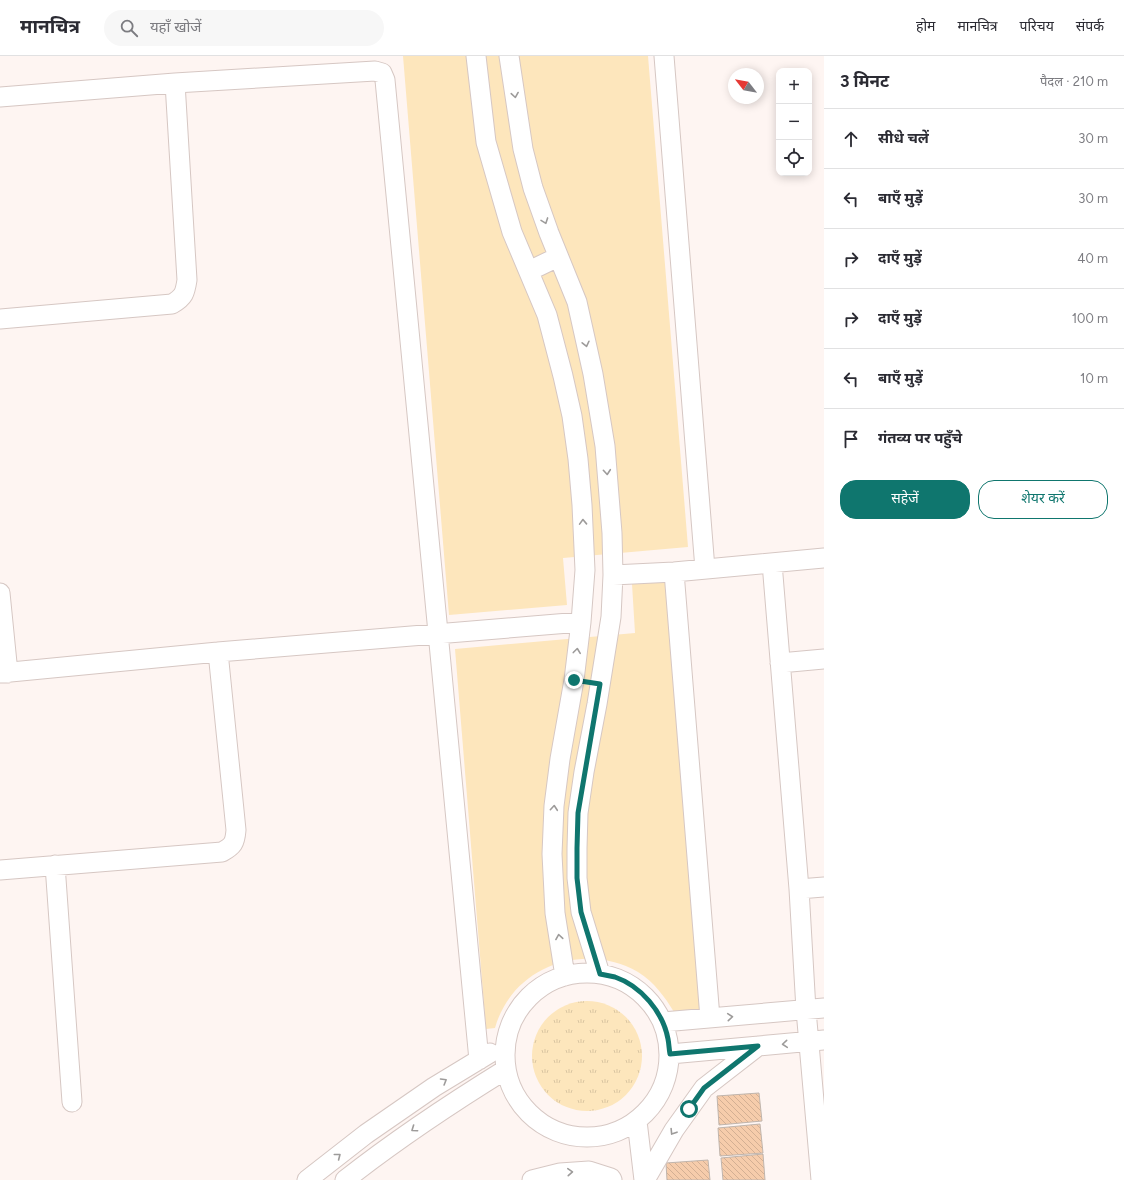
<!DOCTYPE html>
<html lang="hi">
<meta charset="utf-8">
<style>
body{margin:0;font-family:Figtree,"Noto Sans Devanagari",sans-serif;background:#f7f7f7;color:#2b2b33}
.controls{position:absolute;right:12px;top:12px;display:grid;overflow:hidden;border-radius:8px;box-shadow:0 2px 10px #0003}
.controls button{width:36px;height:36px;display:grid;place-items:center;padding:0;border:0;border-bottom:1px solid #e1e1e2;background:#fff;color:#2b2b33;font:20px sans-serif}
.compass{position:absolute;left:728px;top:12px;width:36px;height:36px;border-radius:50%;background:#fff;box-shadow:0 2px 10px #0003;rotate:301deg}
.stop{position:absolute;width:12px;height:12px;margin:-9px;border:3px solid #0f766e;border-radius:50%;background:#fff}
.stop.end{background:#0f766e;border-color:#fff;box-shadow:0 1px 4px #0008}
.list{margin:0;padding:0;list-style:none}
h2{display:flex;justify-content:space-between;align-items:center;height:52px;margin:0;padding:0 16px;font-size:17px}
h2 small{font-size:13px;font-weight:400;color:#7c7c81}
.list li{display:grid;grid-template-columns:26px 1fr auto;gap:12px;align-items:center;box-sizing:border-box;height:60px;padding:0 16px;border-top:1px solid #e1e1e2}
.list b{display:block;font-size:15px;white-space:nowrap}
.list em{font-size:13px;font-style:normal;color:#7c7c81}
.actions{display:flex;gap:8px;padding:12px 16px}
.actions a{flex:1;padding:9px 0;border:1px solid #0f766e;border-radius:16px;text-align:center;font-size:14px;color:#0f766e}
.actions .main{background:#0f766e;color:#fff}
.icon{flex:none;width:22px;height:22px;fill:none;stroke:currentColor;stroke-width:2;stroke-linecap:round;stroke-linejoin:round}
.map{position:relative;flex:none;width:824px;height:1124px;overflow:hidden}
header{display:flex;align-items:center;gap:24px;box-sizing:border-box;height:56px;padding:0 20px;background:#fff;border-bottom:1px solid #e1e1e2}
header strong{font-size:19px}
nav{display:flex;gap:22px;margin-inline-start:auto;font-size:14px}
.search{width:280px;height:36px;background:#f7f7f7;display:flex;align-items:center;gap:10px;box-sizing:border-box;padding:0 14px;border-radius:22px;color:#7c7c81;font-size:15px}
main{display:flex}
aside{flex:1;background:#fff}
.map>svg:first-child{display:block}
.grass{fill:url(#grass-tufts)}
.park{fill:#fde6bc}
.building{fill:url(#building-back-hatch);stroke:#c0b5ad}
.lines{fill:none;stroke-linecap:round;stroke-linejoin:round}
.minor-casing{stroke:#d6c7c3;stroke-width:21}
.minor{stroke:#fff;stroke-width:19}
.oneway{stroke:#9d9b9a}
.route{stroke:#0f766e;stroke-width:5}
</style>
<header>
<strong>मानचित्र</strong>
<div class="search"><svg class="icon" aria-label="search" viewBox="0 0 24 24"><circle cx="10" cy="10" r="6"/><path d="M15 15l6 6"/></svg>यहाँ खोजें</div>
<nav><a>होम</a><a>मानचित्र</a><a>परिचय</a><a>संपर्क</a></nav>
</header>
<main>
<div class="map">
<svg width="824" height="1124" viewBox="0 0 824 1124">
<defs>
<pattern id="grass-tufts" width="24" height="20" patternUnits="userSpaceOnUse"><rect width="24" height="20" fill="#fde6bc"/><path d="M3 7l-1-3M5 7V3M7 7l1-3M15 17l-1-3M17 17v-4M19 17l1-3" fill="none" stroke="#d9c5a1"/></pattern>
<pattern id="building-back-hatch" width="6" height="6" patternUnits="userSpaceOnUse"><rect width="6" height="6" fill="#f6ccab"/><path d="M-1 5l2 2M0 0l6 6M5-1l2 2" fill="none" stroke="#d3af93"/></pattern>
</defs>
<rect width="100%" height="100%" fill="#fef5f2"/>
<path class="grass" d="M532 1000a55 55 0 1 1 110 0a55 55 0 1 1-110 0Z"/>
<path class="park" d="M403 0H648L688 491 563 502 567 549 449 559Z
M667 525 702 954 674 956C665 941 654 926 638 916 583 885 512 911 495 972L486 973 455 593 635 577 632 528Z"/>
<path class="building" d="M759 1037 762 1065 719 1069 717 1040Z
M760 1068 763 1097 720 1100 718 1072Z
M763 1098 765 1124H723L721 1102Z
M708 1104 710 1124H667L666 1107Z"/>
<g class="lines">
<defs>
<path id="minor" d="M476 0 486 86 512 176 547 259 563 320 572 360 578 403 582 449 585 514 581 566 574 624 560 703 554 750 552 798 555 857 565 920
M509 0 523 93 533 132 549 177 577 246 593 318 605 390 612 477 613 519 611 561 597 648 584 716 578 757 577 792V822L581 856 600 918
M664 0 705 513
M0 41 175 27 375 15 382 17 385 24 479 1004
M529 215 558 201
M0 263 172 248C184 241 185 237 187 224L175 27
M772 507 799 833 806 954 821 1124
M674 516 710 962
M613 519 674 516 824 502
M0 537 8 617
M780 607 824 603
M0 617 218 596 581 566
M55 809 72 1046
M0 814 222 796C233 790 235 787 236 774L218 596
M799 833 824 831
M505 999a82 82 0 1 1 164 0a82 82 0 1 1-164 0Z
M663 966 824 952
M670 998 824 984
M637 1065 644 1124
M307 1124 366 1078 434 1031 490 997
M345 1124C396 1084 450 1048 505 1014
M532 1124 560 1117 589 1115 611 1122 612 1124
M645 1124 674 1074 704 1032 758 990"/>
</defs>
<use href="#minor" class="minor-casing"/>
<use href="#minor" class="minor"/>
</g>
<defs><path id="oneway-chevron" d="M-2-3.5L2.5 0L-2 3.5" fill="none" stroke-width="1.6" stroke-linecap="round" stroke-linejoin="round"/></defs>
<g class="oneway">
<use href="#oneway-chevron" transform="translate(515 39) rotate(81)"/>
<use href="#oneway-chevron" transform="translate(545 165) rotate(70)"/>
<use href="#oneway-chevron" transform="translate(586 288) rotate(77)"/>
<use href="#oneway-chevron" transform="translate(607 416) rotate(85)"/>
<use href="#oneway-chevron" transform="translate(583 466) rotate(-92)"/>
<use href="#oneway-chevron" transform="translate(577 595) rotate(-83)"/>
<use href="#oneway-chevron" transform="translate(554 752) rotate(-85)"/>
<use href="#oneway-chevron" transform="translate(559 881) rotate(-99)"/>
<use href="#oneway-chevron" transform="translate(730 961) rotate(-5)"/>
<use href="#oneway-chevron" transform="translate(785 988) rotate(175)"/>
<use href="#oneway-chevron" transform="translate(444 1025) rotate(-31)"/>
<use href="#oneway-chevron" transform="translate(414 1073) rotate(145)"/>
<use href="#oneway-chevron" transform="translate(673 1076) rotate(122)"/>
<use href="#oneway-chevron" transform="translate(338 1100) rotate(-38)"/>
<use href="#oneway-chevron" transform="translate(570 1116) rotate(-4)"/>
</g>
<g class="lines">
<path class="route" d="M574 624 600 628 578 757 577 792V822L581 856 600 918C605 919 610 920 615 921 641 930 663 956 668 983 669 988 669 993 670 998L758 990 704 1032 689 1053"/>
</g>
</svg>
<div class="controls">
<button>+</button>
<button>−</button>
<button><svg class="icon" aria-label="locate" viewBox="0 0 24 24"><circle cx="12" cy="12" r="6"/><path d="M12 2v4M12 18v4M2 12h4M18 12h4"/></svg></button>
</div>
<svg class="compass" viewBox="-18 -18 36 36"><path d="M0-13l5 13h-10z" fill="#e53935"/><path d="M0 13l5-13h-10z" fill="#7c7c81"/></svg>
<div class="stop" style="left:689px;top:1053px"></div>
<div class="stop end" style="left:574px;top:624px"></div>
</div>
<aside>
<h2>3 मिनट<small>पैदल · 210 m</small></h2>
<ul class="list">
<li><svg class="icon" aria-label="ahead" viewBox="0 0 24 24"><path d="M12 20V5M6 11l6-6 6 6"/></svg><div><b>सीधे चलें</b></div><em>30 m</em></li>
<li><svg class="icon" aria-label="left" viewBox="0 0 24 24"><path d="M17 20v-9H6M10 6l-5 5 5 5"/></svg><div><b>बाएँ मुड़ें</b></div><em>30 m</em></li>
<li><svg class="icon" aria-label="right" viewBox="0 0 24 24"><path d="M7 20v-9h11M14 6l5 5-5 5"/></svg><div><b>दाएँ मुड़ें</b></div><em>40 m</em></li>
<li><svg class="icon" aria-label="right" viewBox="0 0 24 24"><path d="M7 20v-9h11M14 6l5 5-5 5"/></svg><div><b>दाएँ मुड़ें</b></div><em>100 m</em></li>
<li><svg class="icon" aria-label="left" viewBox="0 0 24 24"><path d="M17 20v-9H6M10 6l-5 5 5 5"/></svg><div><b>बाएँ मुड़ें</b></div><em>10 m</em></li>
<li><svg class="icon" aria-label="arrive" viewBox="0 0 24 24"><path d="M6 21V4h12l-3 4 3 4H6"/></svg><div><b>गंतव्य पर पहुँचे</b></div></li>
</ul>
<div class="actions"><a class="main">सहेजें</a><a>शेयर करें</a></div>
</aside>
</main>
